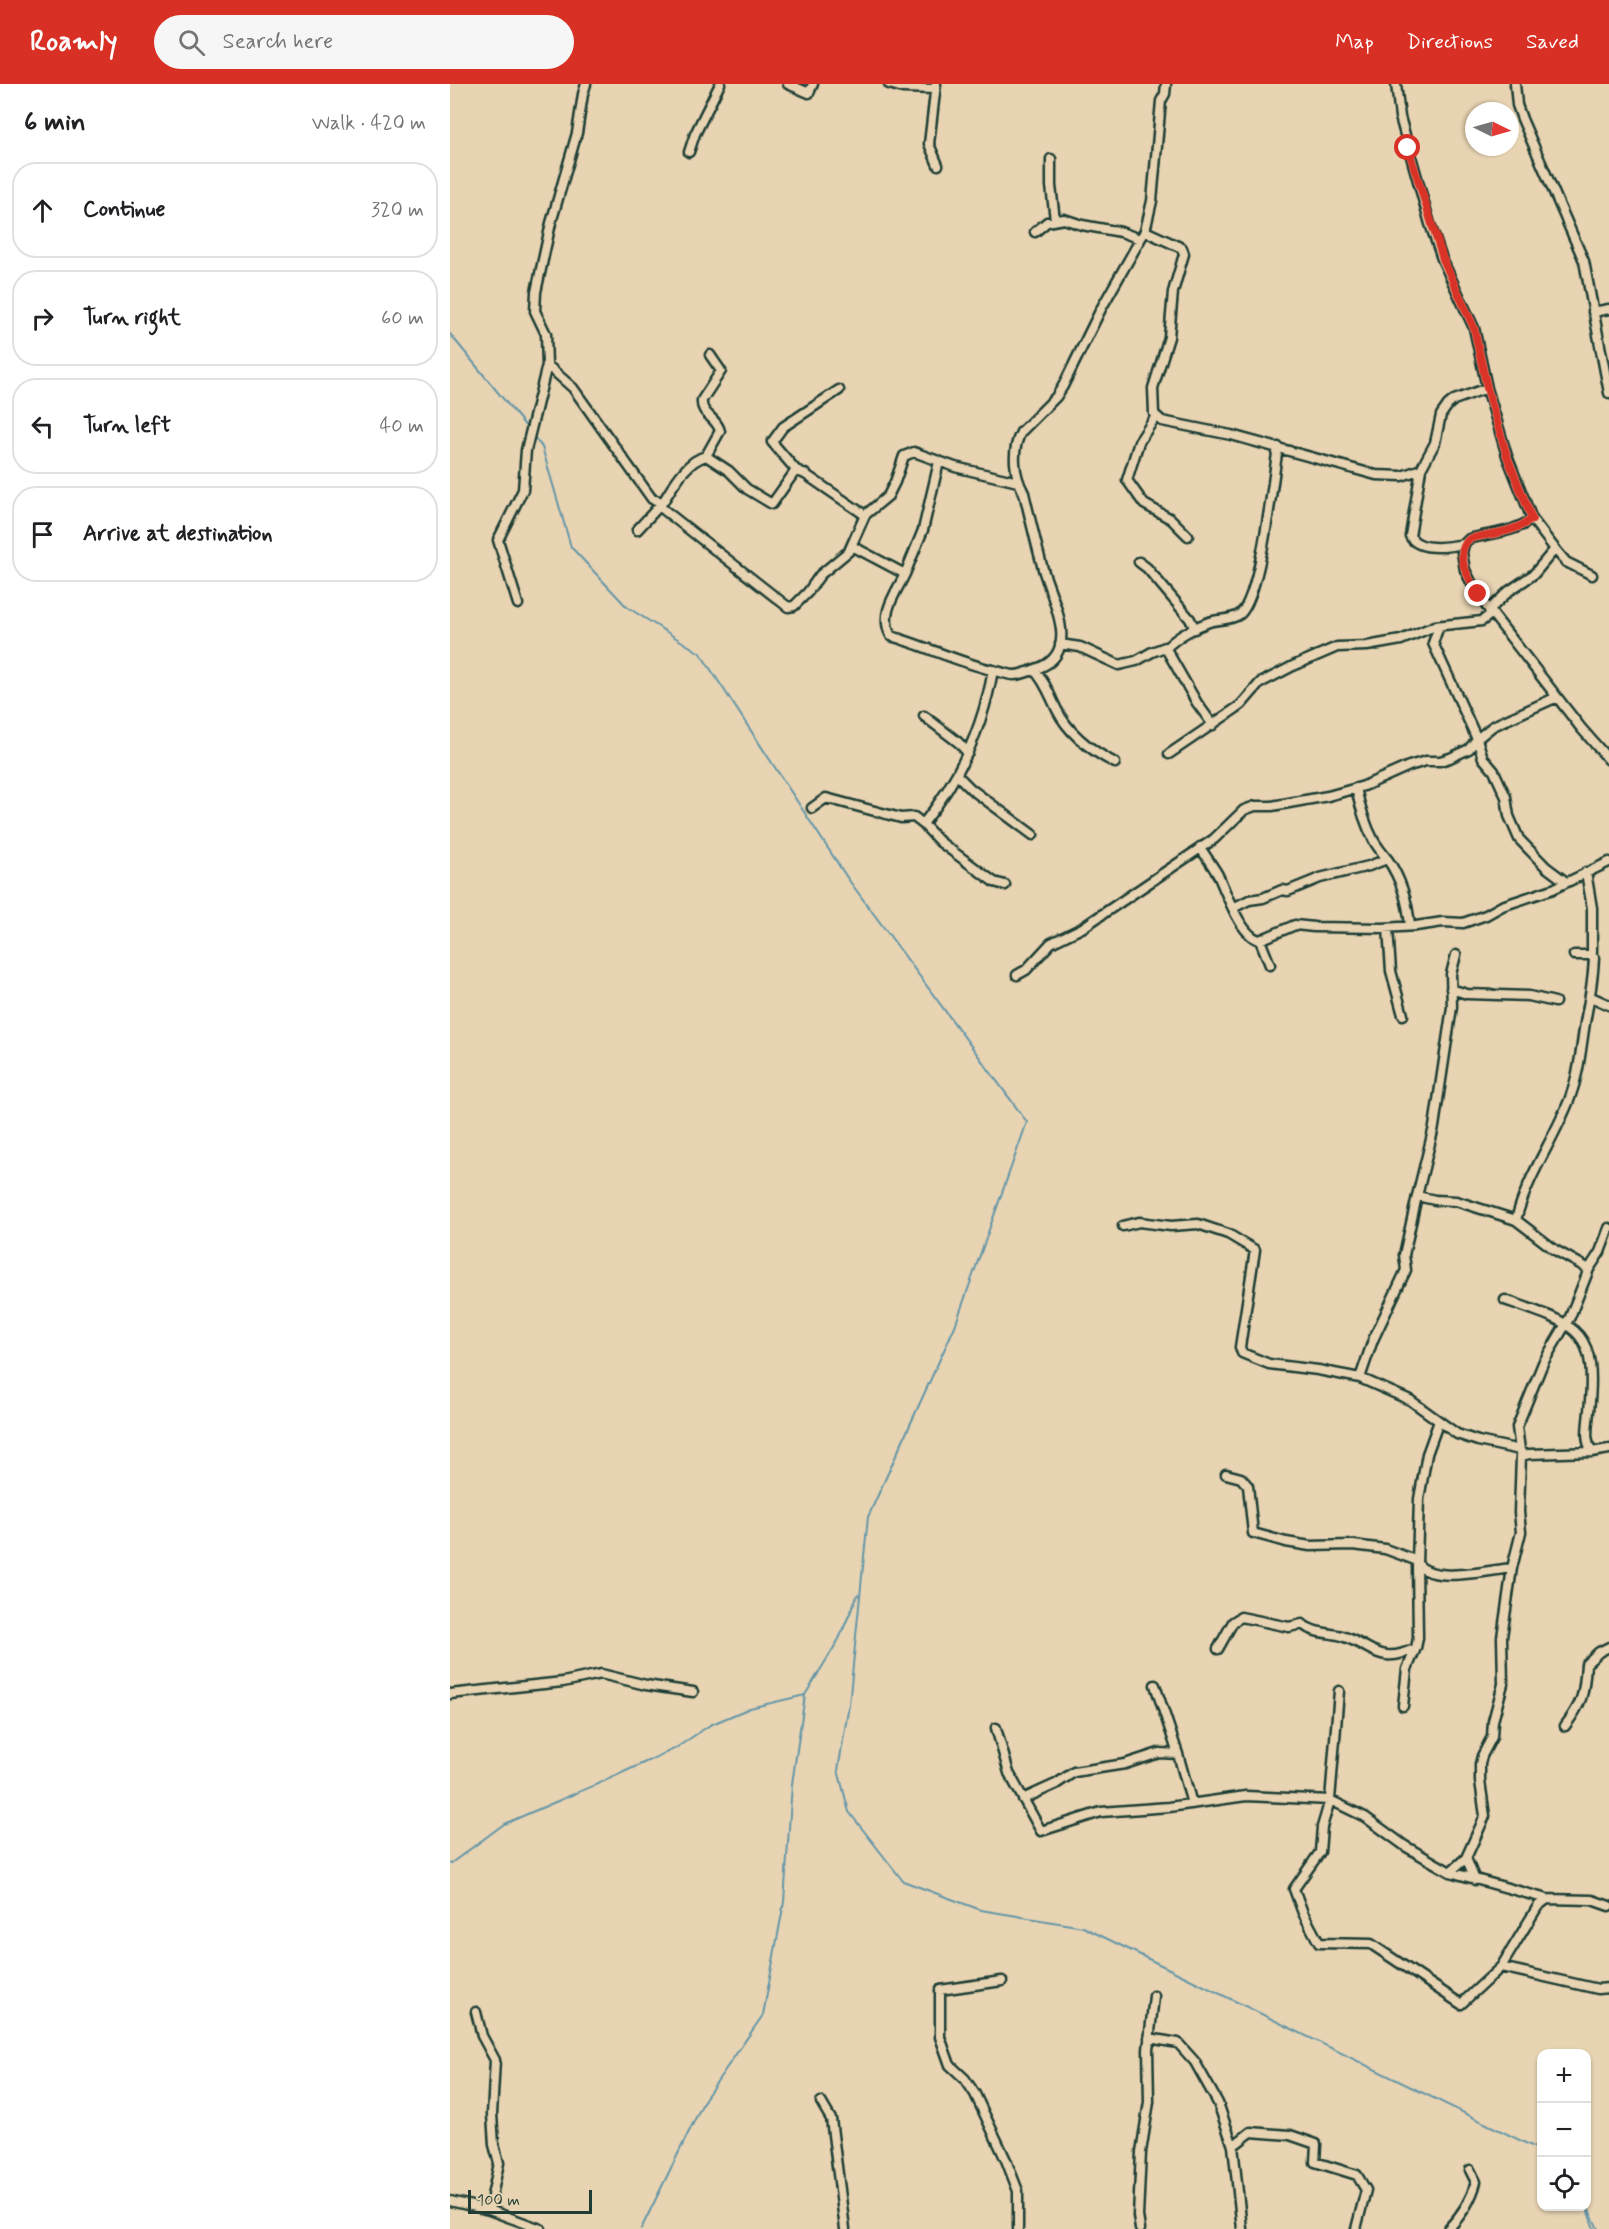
<!DOCTYPE html>
<meta charset="utf-8">
<style>
body{margin:0;font-family:Mynerve,sans-serif;background:#f6f6f6;color:#202124}
.controls{position:absolute;right:18px;bottom:18px;display:grid;overflow:hidden;border-radius:12px;box-shadow:0 2px 4px #0004}
.controls button{width:54px;height:54px;display:grid;place-items:center;padding:0;border:0;border-bottom:2px solid #e0e0e0;background:#fff;color:#202124;font:30px sans-serif}
.compass{position:absolute;left:1015px;top:18px;width:54px;height:54px;border-radius:50%;background:#fff;box-shadow:0 2px 4px #0004;rotate:95deg}
.scale{position:absolute;left:18px;bottom:15px;width:124px;box-sizing:border-box;padding-left:6px;border:3px solid #1f3d34;border-top:0;font-size:16px;line-height:21px;white-space:nowrap;color:#1f3d34;-webkit-text-stroke:4px #e8d4b2;paint-order:stroke}
.stop{position:absolute;width:18px;height:18px;margin:-14px;border:4px solid #d93025;border-radius:50%;background:#fff}
.stop.end{background:#d93025;border-color:#fff;box-shadow:0 2px 6px #0008}
.list{margin:0;padding:0;list-style:none}
h2{display:flex;justify-content:space-between;align-items:center;height:78px;margin:0;padding:0 24px;font-size:26px}
h2 small{font-size:20px;font-weight:400;color:#757577}
.list li{display:grid;grid-template-columns:39px 1fr auto;gap:18px;align-items:center;box-sizing:border-box;height:96px;margin:0 12px 12px;padding:0 12px;border:2px solid #e0e0e0;border-radius:24px}
.list b{display:block;font-size:22px;white-space:nowrap}
.list em{font-size:20px;font-style:normal;color:#757577}
.icon{flex:none;width:33px;height:33px;fill:none;stroke:currentColor;stroke-width:2;stroke-linecap:round;stroke-linejoin:round}
.map{position:relative;flex:none;width:1159px;height:2145px;overflow:hidden}
header{display:flex;align-items:center;gap:36px;box-sizing:border-box;height:84px;padding:0 30px;background:#d93025;color:#fff}
header strong{font-size:28px}
nav{display:flex;gap:33px;margin-inline-start:auto;font-size:21px}
.search{width:420px;height:54px;background:#f6f6f6;display:flex;align-items:center;gap:15px;box-sizing:border-box;padding:0 21px;border-radius:33px;color:#757577;font-size:22px}
main{display:flex}
aside{flex:1;background:#fff}
.map>svg:first-child{display:block}
.lines{fill:none;stroke-linecap:round;stroke-linejoin:round}
.stream{stroke:#6596a8;stroke-width:2}
.street-casing{stroke:#1f3d34;stroke-width:13}
.street{stroke:#e8d4b2;stroke-width:8}
.route{stroke:#d93025;stroke-width:8}
</style>
<header>
<strong>Roamly</strong>
<div class="search"><svg class="icon" aria-label="search" viewBox="0 0 24 24"><circle cx="10" cy="10" r="6"/><path d="M15 15l6 6"/></svg>Search here</div>
<nav><a>Map</a><a>Directions</a><a>Saved</a></nav>
</header>
<main>
<aside>
<h2>6 min<small>Walk · 420 m</small></h2>
<ul class="list">
<li><svg class="icon" aria-label="ahead" viewBox="0 0 24 24"><path d="M12 20V5M6 11l6-6 6 6"/></svg><div><b>Continue</b></div><em>320 m</em></li>
<li><svg class="icon" aria-label="right" viewBox="0 0 24 24"><path d="M7 20v-9h11M14 6l5 5-5 5"/></svg><div><b>Turn right</b></div><em>60 m</em></li>
<li><svg class="icon" aria-label="left" viewBox="0 0 24 24"><path d="M17 20v-9H6M10 6l-5 5 5 5"/></svg><div><b>Turn left</b></div><em>40 m</em></li>
<li><svg class="icon" aria-label="arrive" viewBox="0 0 24 24"><path d="M6 21V4h12l-3 4 3 4H6"/></svg><div><b>Arrive at destination</b></div></li>
</ul>
</aside>
<div class="map">
<svg width="1159" height="2145" viewBox="0 0 1159 2145">
<rect width="100%" height="100%" fill="#e8d4b2"/>
<filter id="ink" filterUnits="userSpaceOnUse"><feTurbulence type="fractalNoise" baseFrequency=".0167" numOctaves="2"/><feDisplacementMap in="SourceGraphic" scale="12" xChannelSelector="R" yChannelSelector="G"/><feConvolveMatrix kernelMatrix="1 2 1 2 8 2 1 2 1" color-interpolation-filters="sRGB"/></filter>
<g filter="url(#ink)">
<g class="lines">
<path class="stream" d="M0 250 78 345
M83 352 92 363 121 463 177 523 250 569 398 795 577 1038 505 1242 418 1433 399 1621 388 1686 399 1728 453 1797 531 1826 633 1843 1092 2067
M0 1780 54 1740 152 1698 226 1664 260 1641 300 1624 355 1611
M1136 2120 1148 2145
M1138 2128 1144 2145
M191 2145 255 2015 313 1931 334 1818 342 1700 355 1611 389 1555 408 1510"/>
<defs>
<path id="street" d="M136 0 133 10 127 49 101 139 86 208 85 227 96 250 97 281 123 304 202 415 213 418C223 402 236 377 256 372L279 387 297 405 322 420 346 386 355 390 415 431
M338 0 359 9 363 0
M439 0 453 4 485 5
M486 0 479 60 488 81
M946 0 950 33 980 140 992 175 1024 244 1037 304 1057 372 1082 435 1105 465 1084 490 1059 507 1039 526
M1065 0 1067 21 1072 35 1134 177 1159 309
M239 68 245 50 270 0
M601 75V102L605 136
M695 147 732 164 734 170 723 208 719 253 703 304 704 330 712 337 781 351 926 391 952 392 971 385 985 359 991 331 998 321 1004 316 1037 304
M585 148 597 138 614 135 632 141 671 148 690 155
M1143 228 1159 225
M706 332 689 358 677 396 694 420 721 435 738 452
M256 372 270 347C267 333 250 331 252 316L271 287 260 271
M971 385 960 452C969 468 999 463 1014 460
M346 386 322 358 333 343 389 306
M209 422 338 523 344 522 358 508 370 491 399 467 415 431 438 412 445 398 454 372 464 368 505 383 568 398
M1082 435C1064 449 1040 449 1019 455L1014 460 1012 469 1015 486 1027 510 1131 644 1159 676
M187 446 212 419
M402 462 455 490C445 511 429 530 441 552 475 562 508 578 542 586 549 587 557 591 564 591 573 591 582 586 591 583 631 566 601 514 593 485 586 460 580 434 574 409 564 391 561 367 571 348L606 313 613 302 651 225 695 147 702 117 711 17 715 10 716 0
M1105 465 1116 478 1142 491
M689 478 697 484 740 535 745 545
M455 490 473 446 489 378
M68 520 48 456 73 406 76 366 97 281
M610 560 630 563 669 581 686 577 702 568 715 563 747 619 763 641
M716 564C727 553 744 543 759 538 769 535 783 536 790 530 811 512 823 394 828 363
M543 586C533 644 510 694 473 740L490 758 544 798 555 801
M584 586C595 597 600 612 607 626 619 650 642 667 665 679
M1107 613 1043 642 1027 655 1033 674 1044 687 1056 713 1059 732 1069 755 1096 783 1116 798
M474 632 508 658 518 669
M719 670 791 621 810 599 843 582 887 563 917 562 951 556 985 542 1032 537 1042 529
M507 691 521 705 583 751
M906 704C910 723 915 740 924 757 928 764 933 770 938 776 951 795 958 820 960 842
M362 724 376 714 451 734 464 733 473 740
M750 763C756 773 763 782 768 791 776 808 791 853 810 856
M783 824 799 816 813 814 832 806 838 807 870 794 919 782 937 775
M938 844 941 887 953 931
M1006 871 1001 890 1002 923 984 1043 967 1112 985 1116 1006 1117 1066 1136C1077 1092 1104 1056 1120 1014 1130 987 1131 961 1136 933 1140 913 1143 895 1144 874
M1124 871H1140L1142 868V824L1136 788
M820 881 810 856 845 841 864 843 933 844 966 842 993 838 1013 839 1036 831 1052 822 1103 805 1159 778
M567 891 576 886 601 859 632 844 764 755 794 726 805 722H822L878 712 914 702 959 682 976 677H990L1000 674 1019 665 1027 655 983 559 988 545 985 542
M1001 905 1017 910 1079 912 1105 918
M1141 913 1159 921
M1066 1136 1105 1166 1139 1185
M673 1142 689 1138 721 1142 748 1140 778 1150 805 1166 790 1263 792 1269 819 1280 868 1286 910 1294 960 1316 1007 1350 1028 1357 1070 1366 1074 1371
M1055 1216C1127 1241 1148 1244 1139 1327 1138 1342 1134 1355 1142 1368
M910 1294 923 1256 956 1186 954 1171 967 1112
M1070 1366 1067 1343 1093 1279 1120 1233 1139 1185 1150 1168 1159 1144
M776 1390 791 1394 798 1402 803 1449 836 1458 860 1462 903 1461 935 1465 965 1476C977 1502 1039 1486 1062 1484
M768 1565 783 1538 791 1533 839 1543 852 1540C864 1550 878 1548 892 1552 923 1562 929 1582 966 1564
M705 1601 728 1670 742 1720
M889 1607 880 1716 872 1743 870 1768 844 1805 853 1829 869 1859 921 1860 1011 1920 1051 1883 1088 1822 1097 1815 1142 1816 1159 1822
M0 1610 113 1598 151 1590 196 1601 243 1608
M953 1622 957 1585 966 1564 968 1554 967 1480 969 1415 977 1370 989 1337
M1115 1642C1133 1618 1134 1610 1136 1580L1149 1568 1159 1563
M546 1644 559 1689 591 1747 651 1728 719 1723 796 1712 880 1716 915 1733 955 1762 1000 1788 1016 1774 1035 1732 1030 1697V1680L1032 1672 1042 1653 1043 1637 1053 1600 1052 1553 1062 1484 1071 1448 1069 1428 1071 1372 1079 1370 1142 1368 1159 1365
M573 1715 606 1700 624 1688 675 1680 709 1669 728 1670
M1016 1774 1025 1796
M1000 1788 1097 1815
M1051 1883 1148 1905 1159 1904
M552 1897 490 1906V1953L500 1981 515 1995 525 2010 556 2076 568 2107V2145
M26 1928 32 1952 45 1976 42 2030 44 2061 49 2079 39 2126
M699 1954 728 1959 745 1978 768 2019 783 2062
M371 2018 381 2035 395 2145
M0 2117 39 2126 91 2145
M690 2145 688 2132 691 2068 699 2018 698 1966 704 1912
M792 2145 783 2062 801 2048 840 2051 866 2060 865 2078 907 2091 916 2106 906 2145
M998 2145C1012 2131 1021 2117 1026 2098L1020 2086"/>
</defs>
<use href="#street" class="street-casing"/>
<use href="#street" class="street"/>
</g>
</g>
<g class="lines" filter="url(#ink)">
<path class="route" d="M958 64 993 175 1024 244 1037 304 1057 372 1082 435C1064 449 1040 449 1019 455 1003 471 1019 494 1028 510"/>
</g>
</svg>
<div class="controls">
<button>+</button>
<button>−</button>
<button><svg class="icon" aria-label="locate" viewBox="0 0 24 24"><circle cx="12" cy="12" r="6"/><path d="M12 2v4M12 18v4M2 12h4M18 12h4"/></svg></button>
</div>
<svg class="compass" viewBox="-18 -18 36 36"><path d="M0-13l5 13h-10z" fill="#e53935"/><path d="M0 13l5-13h-10z" fill="#757577"/></svg>
<div class="scale">100 m</div>
<div class="stop" style="left:958px;top:64px"></div>
<div class="stop end" style="left:1028px;top:510px"></div>
</div>
</main>
